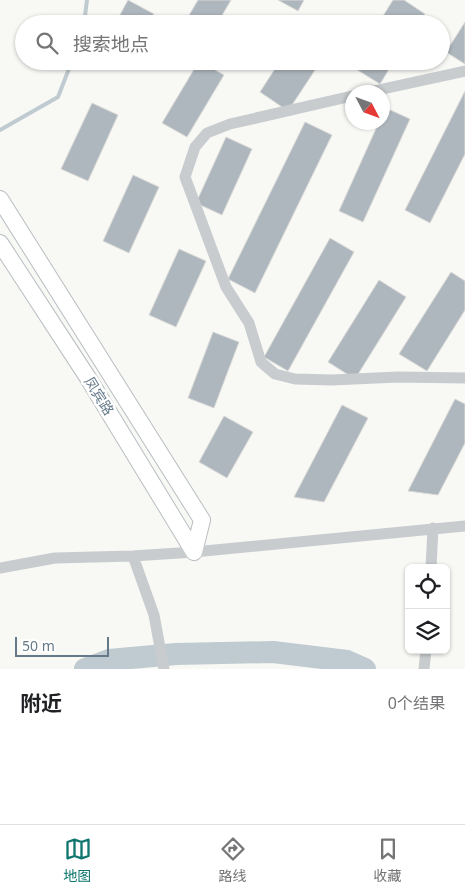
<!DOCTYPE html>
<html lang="zh">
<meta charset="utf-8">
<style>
body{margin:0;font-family:"Noto Sans","Noto Sans SC",sans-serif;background:#f2f2f2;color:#202124}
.controls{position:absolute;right:15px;bottom:15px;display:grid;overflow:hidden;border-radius:8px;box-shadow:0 1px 4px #0004}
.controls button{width:45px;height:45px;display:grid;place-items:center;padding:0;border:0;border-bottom:1px solid #e0e0e0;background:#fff;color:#202124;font:25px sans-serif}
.compass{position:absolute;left:345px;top:85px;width:45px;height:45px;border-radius:50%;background:#fff;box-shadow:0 1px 4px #0004;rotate:131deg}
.scale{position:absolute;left:15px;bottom:12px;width:94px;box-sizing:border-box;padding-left:5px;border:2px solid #657989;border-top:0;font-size:14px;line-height:18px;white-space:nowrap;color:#657989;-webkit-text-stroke:4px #fff;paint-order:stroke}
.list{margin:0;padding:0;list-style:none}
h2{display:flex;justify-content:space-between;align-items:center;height:65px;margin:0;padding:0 20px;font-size:21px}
h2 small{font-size:16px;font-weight:400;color:#757577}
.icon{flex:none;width:28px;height:28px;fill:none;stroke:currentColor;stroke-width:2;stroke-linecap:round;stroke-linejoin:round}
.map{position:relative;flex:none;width:465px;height:669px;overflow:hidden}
.search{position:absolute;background:#fff;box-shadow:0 1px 4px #0004;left:15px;right:15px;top:15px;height:55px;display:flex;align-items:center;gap:12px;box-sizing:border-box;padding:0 18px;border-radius:28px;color:#757577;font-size:19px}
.sheet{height:155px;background:#fff}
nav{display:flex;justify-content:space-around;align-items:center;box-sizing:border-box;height:70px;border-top:1px solid #e0e0e0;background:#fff;font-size:14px;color:#757577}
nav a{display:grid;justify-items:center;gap:2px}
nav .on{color:#0f766e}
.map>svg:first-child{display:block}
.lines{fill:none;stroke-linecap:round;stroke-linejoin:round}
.stream{stroke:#bfcbd0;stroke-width:4}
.river{stroke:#bfcbd0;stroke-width:22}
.building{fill:#aeb7bd;stroke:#dadad8}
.secondary-casing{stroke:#b8bec2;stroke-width:18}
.street{stroke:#c8cccf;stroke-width:11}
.secondary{stroke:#fff;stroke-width:16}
.labels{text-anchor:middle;stroke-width:5;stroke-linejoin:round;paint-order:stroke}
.street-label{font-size:14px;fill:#657989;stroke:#fff}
</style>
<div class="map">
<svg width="465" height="669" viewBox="0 0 465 669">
<rect width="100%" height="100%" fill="#f8f8f5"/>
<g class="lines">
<path class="stream" d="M84 24 87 0
M0 130 58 97 72 61"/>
<path class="river" d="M85 669 109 660 176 654 273 652 347 661 365 669"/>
</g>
<path class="building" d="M128 0 154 14 148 24H115Z
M198 0H231L217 24H200L188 17Z
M278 0H304L298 11Z
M393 0H404L425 14 418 24H378Z
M465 22V64L446 52Z
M199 61 224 75 187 137 162 123Z
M280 61H321L288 111 260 92Z
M354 61H394L380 84 351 66Z
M465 91V154L430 223 405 210Z
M92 103 118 115 88 181 61 169Z
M386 108 410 119 363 222 339 211 379 122H382V116Z
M305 122 332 135 255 293 228 279Z
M226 137 252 149 222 215 196 203Z
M133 175 159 187 129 253 103 241Z
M330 238 354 252 288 371 264 357Z
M179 249 206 261 176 327 149 315Z
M451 272 465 281V310L427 371 399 354Z
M379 280 406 297 355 379 328 362Z
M213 332 239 342 214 408 188 398Z
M455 399 465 404V443L438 495 408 491Z
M342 405 368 418 324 502 294 497Z
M224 416 253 432 227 478 199 462Z"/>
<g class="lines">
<defs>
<path id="secondary" d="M0 199 202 520 194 552
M0 243 88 378 194 552"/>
</defs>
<use href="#secondary" class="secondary-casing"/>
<path class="street" d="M369 92 465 71
M352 96 230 124 207 133 195 147 185 177 226 287 249 323 261 362 275 374 295 379 332 380 398 377 465 378
M133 556 154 615 164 669
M0 568 55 558 133 556 194 552 465 526
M431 568 433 528
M424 669 426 650"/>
<use href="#secondary" class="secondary"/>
</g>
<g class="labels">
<g class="street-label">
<text transform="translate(99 396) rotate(58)" y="5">凤宾路</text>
</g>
</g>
</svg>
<div class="controls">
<button><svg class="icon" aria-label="locate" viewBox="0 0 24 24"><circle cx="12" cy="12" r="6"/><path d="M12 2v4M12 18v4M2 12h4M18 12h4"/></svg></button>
<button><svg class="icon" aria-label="layers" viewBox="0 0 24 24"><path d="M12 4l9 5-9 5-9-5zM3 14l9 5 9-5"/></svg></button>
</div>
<svg class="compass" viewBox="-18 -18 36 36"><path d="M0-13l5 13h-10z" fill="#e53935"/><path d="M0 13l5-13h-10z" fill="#757577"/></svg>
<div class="scale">50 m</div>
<div class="search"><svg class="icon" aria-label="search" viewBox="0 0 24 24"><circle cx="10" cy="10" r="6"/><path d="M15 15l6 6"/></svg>搜索地点</div>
</div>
<section class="sheet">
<h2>附近<small>0个结果</small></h2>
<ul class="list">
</ul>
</section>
<nav>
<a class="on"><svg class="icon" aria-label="map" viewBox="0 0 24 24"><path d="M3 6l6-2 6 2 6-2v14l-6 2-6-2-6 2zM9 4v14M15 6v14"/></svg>地图</a>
<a><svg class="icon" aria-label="directions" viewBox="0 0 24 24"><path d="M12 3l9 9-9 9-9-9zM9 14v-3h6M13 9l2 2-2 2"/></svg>路线</a>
<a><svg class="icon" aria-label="saved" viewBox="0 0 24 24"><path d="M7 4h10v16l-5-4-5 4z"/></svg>收藏</a>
</nav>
